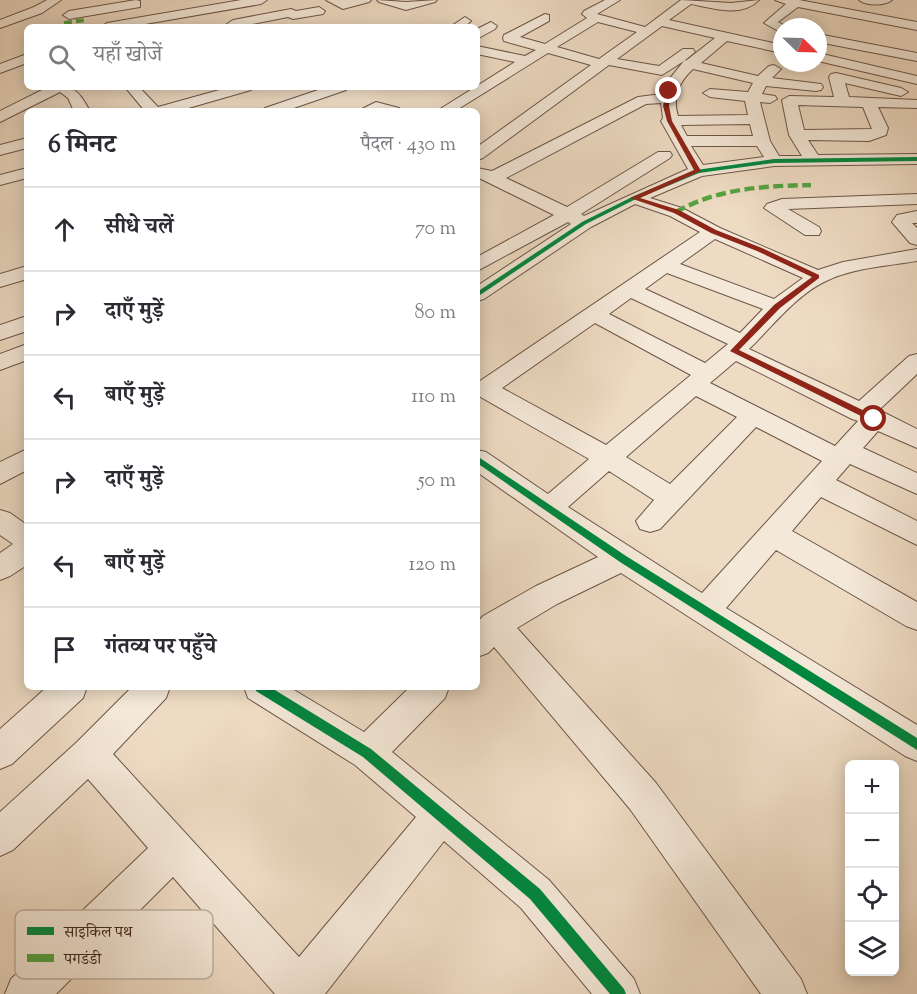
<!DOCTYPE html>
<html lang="hi">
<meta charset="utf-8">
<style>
body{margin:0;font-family:"Sorts Mill Goudy","Noto Serif Devanagari",serif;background:#f2f2f3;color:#2b2b33}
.controls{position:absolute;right:18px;bottom:18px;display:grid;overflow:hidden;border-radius:9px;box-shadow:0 3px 15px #0003}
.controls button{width:54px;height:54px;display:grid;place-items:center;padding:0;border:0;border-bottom:2px solid #e1e1e2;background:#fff;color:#2b2b33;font:30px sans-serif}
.compass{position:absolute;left:773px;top:18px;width:54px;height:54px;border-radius:50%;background:#fff;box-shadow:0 3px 15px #0003;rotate:113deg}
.stop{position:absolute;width:18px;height:18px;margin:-14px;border:4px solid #8f2418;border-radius:50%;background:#fff}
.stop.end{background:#8f2418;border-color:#fff;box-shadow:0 2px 6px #0008}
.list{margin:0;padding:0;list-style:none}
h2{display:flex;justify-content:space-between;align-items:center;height:78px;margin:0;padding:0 24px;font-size:26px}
h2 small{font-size:20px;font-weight:400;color:#7c7c81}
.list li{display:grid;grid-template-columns:39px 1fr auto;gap:18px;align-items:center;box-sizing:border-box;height:84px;padding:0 24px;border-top:2px solid #e1e1e2}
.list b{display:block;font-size:22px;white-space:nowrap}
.list em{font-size:20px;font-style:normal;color:#7c7c81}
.icon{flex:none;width:33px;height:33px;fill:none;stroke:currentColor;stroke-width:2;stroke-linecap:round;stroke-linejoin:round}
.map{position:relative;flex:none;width:917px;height:994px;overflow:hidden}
.search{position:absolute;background:#fff;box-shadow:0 3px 15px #0003;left:24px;top:24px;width:456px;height:66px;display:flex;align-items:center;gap:15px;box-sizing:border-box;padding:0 21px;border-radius:9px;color:#7c7c81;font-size:22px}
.panel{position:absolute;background:#fff;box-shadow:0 3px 15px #0003;left:24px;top:108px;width:456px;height:582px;border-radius:9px}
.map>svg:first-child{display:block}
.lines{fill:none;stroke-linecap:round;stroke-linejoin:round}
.minor-casing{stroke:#6d5648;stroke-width:2}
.minor{fill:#f4e8d8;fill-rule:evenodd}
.quiet-far1{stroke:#55a341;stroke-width:4;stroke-dasharray:8 4;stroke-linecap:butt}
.quiet{stroke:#55a341;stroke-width:4.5;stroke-dasharray:10 4.5;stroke-linecap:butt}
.cycleway-casing{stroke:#f4e8d8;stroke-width:4}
.cycleway{fill:#00873e;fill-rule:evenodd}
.route{fill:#8f2418}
.key{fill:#f4e8d8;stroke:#bfafa0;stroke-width:1.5}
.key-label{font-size:16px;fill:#42291f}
</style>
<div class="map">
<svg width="917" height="994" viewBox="0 0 917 994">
<rect width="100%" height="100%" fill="#eedbc3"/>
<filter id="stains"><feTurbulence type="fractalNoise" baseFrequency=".00333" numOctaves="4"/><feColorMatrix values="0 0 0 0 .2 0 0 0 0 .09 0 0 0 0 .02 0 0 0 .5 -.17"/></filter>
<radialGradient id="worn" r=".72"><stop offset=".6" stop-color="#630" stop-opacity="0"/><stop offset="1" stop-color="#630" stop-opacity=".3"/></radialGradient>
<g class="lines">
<defs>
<path id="minor" d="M47 0H61L42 13 0 28V20L34 7Z
M136 0 140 1V7L69 19 63 15 69 11Z
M241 0H267L261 4 128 27H101L107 23Z
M326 0H371L369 2 343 9Z
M377 0 406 2 437 0 435 2 406 10 379 2Z
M605 0H620L597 14 645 27 681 0 731 3 759 0C741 18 713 8 691 4L669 20 782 45V53L727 41 701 63 758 76 769 66 774 65 781 69 772 78 821 84 823 87 821 90 816 91 766 86 762 94 775 96 777 99 770 103 760 102 770 141 779 156H802L789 135 782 100 789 96 834 97 829 77 831 74 836 73 901 88 908 92 901 96 845 83 849 97 917 100V108L878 107 888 128 886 135 869 141 808 140 818 155 917 154V164L774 166 702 176 650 198 682 208 720 228 818 270 843 262 917 249V261C887 266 853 268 826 281 796 295 772 327 749 349L859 401 909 356 917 354V374L879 410 917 429V448L878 431 863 448 917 473V494L850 464 836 480 917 521V545L821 497 792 531 917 602V630L906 626 776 550 726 608 917 725V761L905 756 621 573 557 604 517 628 656 783 801 979 807 994H761L630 809 494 647 488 653 477 657V623L483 616 536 586 598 557 477 472V450L486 452 548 494 589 459 477 395V383L700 232 670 216 635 204 591 227 484 299 477 301V286L571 224 568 222 477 271V257L554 215 477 177V168L492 171 638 97 662 94 667 82 684 61 662 75 609 65 483 158 477 160V147L591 65 548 53 455 111H437L515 62 477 54V46L525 56 536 50 504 41 503 38 504 35 545 14 549 15V21L520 37 545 44 587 18 582 14 584 11ZM598 22 637 32 599 59 557 47ZM662 26 715 38 687 60 684 61 695 52 693 49H683L659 66 617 59ZM693 69 753 83 748 92 710 89 703 93 710 97 745 101 748 115 678 116C672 97 679 82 693 69ZM661 103 663 118 661 121 688 169 584 216 581 214 670 158 672 155 670 152H658L567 207 506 178 646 104ZM798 105 863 107 872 129 804 130ZM750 124 753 136H687L681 125ZM691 146H757L764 157 703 165ZM715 239 803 278 774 299 680 264ZM667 273 763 309 740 333 645 289ZM631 298 728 344 705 363 609 314ZM595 323 691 375 606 445 502 388ZM736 361 852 419 858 421 835 446 710 383ZM696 396 737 417 670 484 626 457ZM756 427 822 461 702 593 568 507 609 471 654 500 636 521 640 529 650 532 660 529Z
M775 0H799L917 22V30L798 7 778 22 787 27H782V33L764 23 786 4Z
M859 0H892C885 6 866 6 859 0Z
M319 7 325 11 323 14 293 19 288 17 237 27H229L227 24 233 20 291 9 296 11Z
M465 17 471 21 464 27H450Z
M491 22 497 26 495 29 477 39V29Z
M818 34 917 53V61L818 42Z
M818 53 917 76V84L818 61Z
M27 54V63L0 73V64Z
M48 87C75 87 76 87 90 111H74L68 98 60 92 0 122V111Z
M125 87H139L158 107 230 87H253L251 90 178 111H145Z
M327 87H348L346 90 285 111H262L265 108Z
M376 102 399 108 402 111H358Z
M27 138V148L0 155V145Z
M27 168V178L0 185V175Z
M917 194V204L788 209 819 227 821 231 819 235H805L764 208 767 204 782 199Z
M917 211V223H912L917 228V245L910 243 892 222 897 215Z
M27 266V279L0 287V274Z
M27 316V331L0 340V325Z
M27 344V360L0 370V354Z
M27 449V470L0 484V462Z
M0 510 10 513 27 525V565L10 576 0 580V553L13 544 0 535Z
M47 687H87L83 698 12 764 0 769V729Z
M132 687H170L166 698 113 754 299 957 416 817 355 765 248 698 244 687H289L364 732 410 687H449L445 698 392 752 549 880 634 979 640 994H592L521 908 444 841 325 994H275L173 877 56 994H5L11 979 148 848 88 779 13 850 0 856V812L77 742Z"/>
</defs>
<use href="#minor" class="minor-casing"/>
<use href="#minor" class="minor"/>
<path class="quiet-far1" d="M64 23 85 20"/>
<path class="quiet" d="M676 212C718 188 764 186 811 185"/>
<defs>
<path id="cycleway" d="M917 157V161L774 163 699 173 636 199 586 224 477 297V292L582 222 632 197 696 170 774 159Z
M477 456 626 556 917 738V750L620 562 477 463Z
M255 687H270L371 749 540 889 624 989 626 994H610L530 899 363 757 256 691Z"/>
</defs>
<use href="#cycleway" class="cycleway-casing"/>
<use href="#cycleway" class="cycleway"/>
</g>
<path class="route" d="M671 90 669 106 672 121 701 171 640 198 679 210 716 230 762 248 819 275V278L780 308 739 350 877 417V421H871L730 351 774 305 812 277 757 251 711 233 674 213 630 198 694 170 667 121 663 106 667 91Z"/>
<rect x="15" y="910" width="198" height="69" rx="9" class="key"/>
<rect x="27" y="927" width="27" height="8" fill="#00873e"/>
<rect x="27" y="954" width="27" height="8" fill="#55a341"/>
<g class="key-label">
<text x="64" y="937">साइकिल पथ</text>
<text x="64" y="964">पगडंडी</text>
</g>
<rect width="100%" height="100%" filter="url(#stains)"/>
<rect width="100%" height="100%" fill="url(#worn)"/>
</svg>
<div class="controls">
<button>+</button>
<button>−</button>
<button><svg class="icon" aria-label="locate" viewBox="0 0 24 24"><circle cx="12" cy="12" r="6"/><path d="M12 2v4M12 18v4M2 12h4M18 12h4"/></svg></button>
<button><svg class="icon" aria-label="layers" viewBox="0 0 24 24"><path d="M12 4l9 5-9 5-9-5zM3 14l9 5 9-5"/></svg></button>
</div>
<svg class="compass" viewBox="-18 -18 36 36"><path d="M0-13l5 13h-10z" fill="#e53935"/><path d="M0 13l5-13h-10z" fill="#7c7c81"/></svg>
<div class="stop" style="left:874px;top:419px"></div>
<div class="stop end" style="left:669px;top:91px"></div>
<div class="search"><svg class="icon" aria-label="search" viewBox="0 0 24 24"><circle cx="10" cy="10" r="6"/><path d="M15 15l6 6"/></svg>यहाँ खोजें</div>
<section class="panel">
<h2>6 मिनट<small>पैदल · 430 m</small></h2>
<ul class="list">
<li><svg class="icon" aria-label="ahead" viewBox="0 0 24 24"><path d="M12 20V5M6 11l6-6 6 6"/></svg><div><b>सीधे चलें</b></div><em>70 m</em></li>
<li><svg class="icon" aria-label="right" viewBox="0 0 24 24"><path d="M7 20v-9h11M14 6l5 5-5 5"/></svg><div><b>दाएँ मुड़ें</b></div><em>80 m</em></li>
<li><svg class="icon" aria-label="left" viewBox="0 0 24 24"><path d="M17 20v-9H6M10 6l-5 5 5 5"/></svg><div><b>बाएँ मुड़ें</b></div><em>110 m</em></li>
<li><svg class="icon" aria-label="right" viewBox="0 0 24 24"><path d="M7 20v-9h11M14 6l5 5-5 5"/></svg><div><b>दाएँ मुड़ें</b></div><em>50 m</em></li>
<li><svg class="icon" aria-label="left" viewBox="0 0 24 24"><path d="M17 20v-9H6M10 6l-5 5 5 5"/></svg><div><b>बाएँ मुड़ें</b></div><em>120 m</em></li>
<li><svg class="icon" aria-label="arrive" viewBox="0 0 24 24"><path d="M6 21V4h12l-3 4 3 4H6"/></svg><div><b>गंतव्य पर पहुँचे</b></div></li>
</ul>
</section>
</div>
